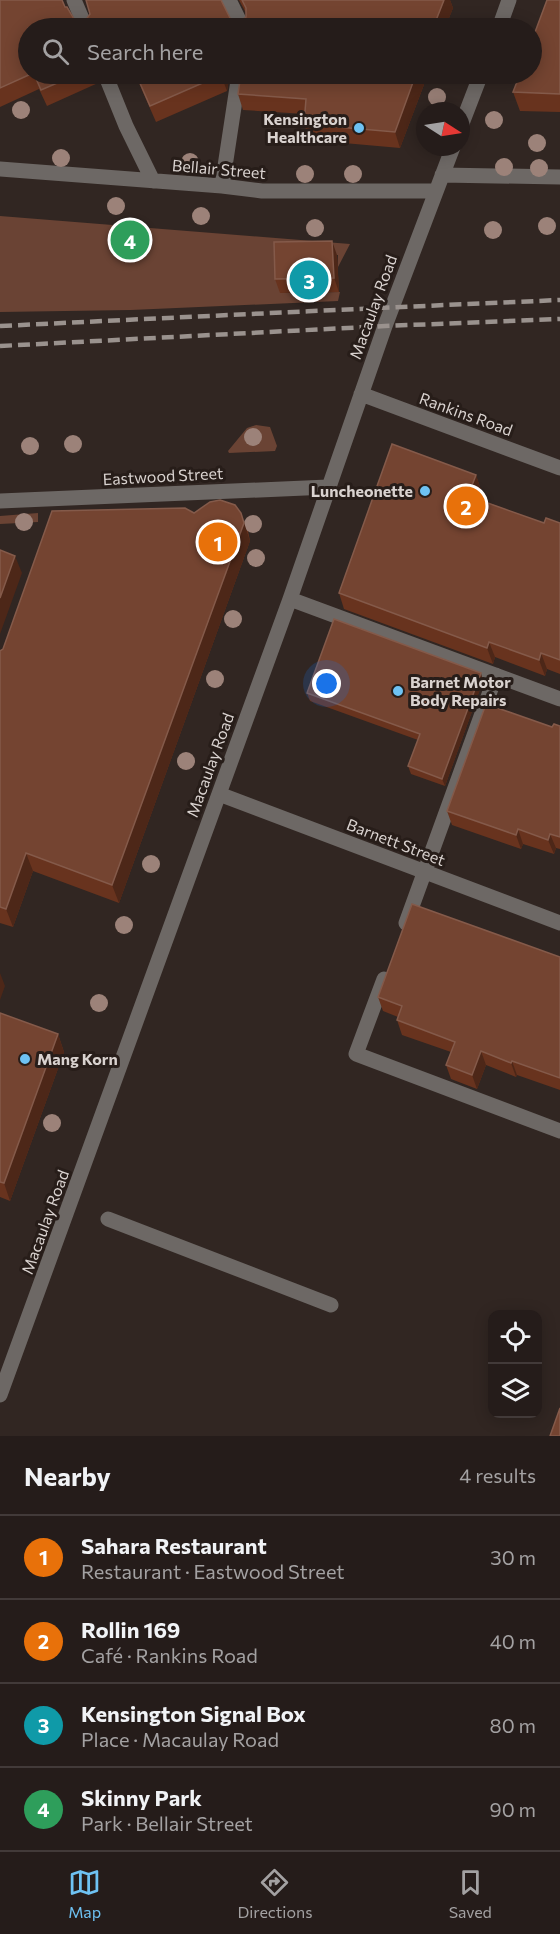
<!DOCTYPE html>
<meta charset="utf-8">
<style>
body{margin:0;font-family:Commissioner,sans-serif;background:#2d2523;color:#f1f3f6}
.controls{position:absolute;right:18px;bottom:18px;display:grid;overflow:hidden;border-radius:12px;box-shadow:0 3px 15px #0003}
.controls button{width:54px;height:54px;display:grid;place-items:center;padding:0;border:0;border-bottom:2px solid #423a39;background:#251c1a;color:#f1f3f6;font:30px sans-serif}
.compass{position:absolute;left:416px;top:102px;width:54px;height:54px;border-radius:50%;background:#251c1a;box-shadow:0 3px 15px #0003;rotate:102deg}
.you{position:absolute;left:327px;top:684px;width:21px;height:21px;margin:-15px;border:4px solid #fff;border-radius:50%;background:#1a73e8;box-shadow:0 0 0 9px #1a73e833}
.badge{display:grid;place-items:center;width:39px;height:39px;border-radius:50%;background:#6ec2f3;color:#fff;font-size:20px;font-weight:700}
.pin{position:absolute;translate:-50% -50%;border:3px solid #fff;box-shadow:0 2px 6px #0006}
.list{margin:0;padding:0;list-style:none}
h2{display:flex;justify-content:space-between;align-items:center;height:78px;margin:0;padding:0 24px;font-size:26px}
h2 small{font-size:20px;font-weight:400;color:#a3a1a2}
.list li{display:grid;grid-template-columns:39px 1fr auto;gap:18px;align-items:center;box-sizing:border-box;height:84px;padding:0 24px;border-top:2px solid #423a39}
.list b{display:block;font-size:22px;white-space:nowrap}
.list p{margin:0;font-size:20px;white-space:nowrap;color:#a3a1a2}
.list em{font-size:20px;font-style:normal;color:#a3a1a2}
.icon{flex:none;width:33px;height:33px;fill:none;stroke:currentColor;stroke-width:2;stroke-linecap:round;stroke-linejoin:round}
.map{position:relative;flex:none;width:560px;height:1436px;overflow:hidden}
.search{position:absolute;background:#251c1a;box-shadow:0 3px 15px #0003;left:18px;right:18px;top:18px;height:66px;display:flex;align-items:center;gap:15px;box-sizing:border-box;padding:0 21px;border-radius:33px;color:#a3a1a2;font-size:22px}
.sheet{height:414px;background:#251c1a}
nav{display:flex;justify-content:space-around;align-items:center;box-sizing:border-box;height:84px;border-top:2px solid #423a39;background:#251c1a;font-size:16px;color:#a3a1a2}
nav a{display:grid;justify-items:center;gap:3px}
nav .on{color:#6ec2f3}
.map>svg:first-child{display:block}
.green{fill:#6a4334}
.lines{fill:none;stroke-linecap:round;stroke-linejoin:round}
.minor{stroke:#6d6865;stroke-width:15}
.rail{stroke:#9a928e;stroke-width:4.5;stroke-dasharray:12 6;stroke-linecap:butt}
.tree{fill:#9c8279}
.wall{fill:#68331e}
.shaded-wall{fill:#4d2718}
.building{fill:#744431;stroke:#845a4a;stroke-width:1.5}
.poi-dot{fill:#6ec2f3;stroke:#271d19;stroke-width:2}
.labels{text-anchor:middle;stroke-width:6;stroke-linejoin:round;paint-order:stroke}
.poi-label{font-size:16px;font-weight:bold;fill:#d9d2cf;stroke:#271d19;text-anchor:end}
.street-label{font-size:16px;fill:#d9d2cf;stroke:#271d19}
</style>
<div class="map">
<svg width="560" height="1436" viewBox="0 0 560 1436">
<rect width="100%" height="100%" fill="#312622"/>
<path class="green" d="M0 216 350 244 338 267V255L280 257V293L340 292 338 301 131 310 0 312Z
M256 425 270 427 277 446 275 451 229 453 228 451 247 428Z
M38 513V522L0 524V516Z"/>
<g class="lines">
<path class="minor" d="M74 0 86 28
M229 0 243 28
M499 28 509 0
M105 74 126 126 153 181
M461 126 481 74
M0 169 222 186 262 191H436
M442 175 560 177
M222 186 239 74
M361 394 560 468
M0 501 328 487
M290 599 560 699
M219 794 560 923
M406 923 496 675
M384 979 356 1054 560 1131
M108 1219 331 1305
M0 1395 290 599 385 326 453 147"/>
<path class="rail" d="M0 326C187 317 373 308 560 300
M0 346 385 326 560 319"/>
</g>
<g class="tree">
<circle cx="437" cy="97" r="9"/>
<circle cx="21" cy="110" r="9"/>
<circle cx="494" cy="120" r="9"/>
<circle cx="537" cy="143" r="9"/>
<circle cx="61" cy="158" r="9"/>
<circle cx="190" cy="162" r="9"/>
<circle cx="504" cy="167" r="9"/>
<circle cx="539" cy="168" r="9"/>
<circle cx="305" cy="174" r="9"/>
<circle cx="353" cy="174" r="9"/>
<circle cx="116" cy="206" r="9"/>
<circle cx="201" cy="216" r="9"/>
<circle cx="547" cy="226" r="9"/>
<circle cx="315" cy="228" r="9"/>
<circle cx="493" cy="230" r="9"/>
<circle cx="253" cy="437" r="9"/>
<circle cx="73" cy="444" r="9"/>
<circle cx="30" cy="446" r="9"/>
<circle cx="24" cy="522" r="9"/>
<circle cx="253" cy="524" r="9"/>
<circle cx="256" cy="558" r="9"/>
<circle cx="233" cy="619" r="9"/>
<circle cx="215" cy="679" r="9"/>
<circle cx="186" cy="761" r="9"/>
<circle cx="151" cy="864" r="9"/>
<circle cx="124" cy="925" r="9"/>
<circle cx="99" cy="1003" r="9"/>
<circle cx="52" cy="1123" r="9"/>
</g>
<path class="wall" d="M0 0 65 7 74 19 78 22 231 20 237 22 242 20 246 17V13L239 0H450L453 8 445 28H28V74H96L98 83 47 106 39 89 0 107Z
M560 0V112L520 111 513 92Z
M135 74H230L227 91 156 122Z
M241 74H428L400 148 310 140 304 124 305 114 243 110 238 94Z
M337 255 339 292 280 293 275 279Z
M476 475 481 490 478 499 544 523H560V674L547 669 545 676 495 657 493 664 344 609 339 593Z
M194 513 248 531 250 541 119 903 33 871 13 927 0 923V651Z
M483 681 445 786 411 774 408 766 418 740 310 701 307 693Z
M560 726V849L556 848 554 854 523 844 521 849 452 825 447 811 552 727Z
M560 957V1090L517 1075 516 1077 486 1065 477 1089 451 1079 446 1065 451 1052 402 1035 397 1020 398 1017 383 1011 378 997Z
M0 1013 58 1034 64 1052 10 1201 0 1197Z"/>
<path class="shaded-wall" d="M444 0H450L453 8 445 28H433Z
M221 74H230L227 91 221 75Z
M416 74H428L400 148 395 132Z
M332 241 337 255 339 292 334 278Z
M476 475 481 490 474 511 468 496Z
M241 513 250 541 119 903 112 885Z
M15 556 22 573 0 634V598Z
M489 642 495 657 493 664 487 648Z
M541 653 547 669 545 676 539 660Z
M481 673 483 681 445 786 442 779Z
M518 829 523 844 521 849 516 835Z
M550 834 556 848 554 854 548 840Z
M26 853 33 871 13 927 6 909Z
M0 973 5 986 0 1000Z
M58 1034 64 1052 10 1201 4 1183Z
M481 1051 486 1065 477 1089 472 1075Z
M512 1061 517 1075 516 1077 511 1063Z"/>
<path class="building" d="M0 0H62L65 7H67L74 19 78 22 85 21 90 14 86 0H221L231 20 237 22 242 20 246 17V8L242 0H444L433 28H28V74H31L0 88Z
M547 0H560V94L513 92 520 74H531V43Z
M34 74H78L41 90Z
M136 74H221V75L150 106Z
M241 74H416L395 132 304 124 306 99 238 94Z
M332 241 334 278 275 279 274 242Z
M392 444 476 475 468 496 544 523 546 518 560 523V660L541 653 539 660 489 642 487 648 339 593Z
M220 500 235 505 241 513 244 523 112 885 26 853 6 909 0 907V651L3 649 52 511 185 508 194 513 210 502Z
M0 550 15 556 0 598Z
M334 619 481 673 442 779 408 766 420 734 307 693Z
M486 704 552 727 554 724 560 726V837L550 834 548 840 518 829 516 835 447 811Z
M412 904 560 957V1078L512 1061 511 1063 481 1051 472 1075 446 1065 455 1042 397 1020 402 1006 378 997Z
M0 1013 58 1034 4 1183 0 1182Z
M560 1408V1436H550Z"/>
<g class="poi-dot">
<circle cx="359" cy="128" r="6"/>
<circle cx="425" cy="491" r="6"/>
<circle cx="398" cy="691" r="6"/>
<circle cx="25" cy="1059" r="6"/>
</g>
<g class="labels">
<g class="poi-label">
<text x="347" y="125">Kensington<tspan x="347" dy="18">Healthcare</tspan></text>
<text x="413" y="497">Luncheonette</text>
<text x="410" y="688" text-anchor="start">Barnet Motor<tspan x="410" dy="18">Body Repairs</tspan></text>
<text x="37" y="1065" text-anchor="start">Mang Korn</text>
</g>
<g class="street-label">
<text transform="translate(219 169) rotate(5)" y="6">Bellair Street</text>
<text transform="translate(373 307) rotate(-70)" y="6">Macaulay Road</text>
<text transform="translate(466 414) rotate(20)" y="6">Rankins Road</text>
<text transform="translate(163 476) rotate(-3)" y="6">Eastwood Street</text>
<text transform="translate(210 765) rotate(-70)" y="6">Macaulay Road</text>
<text transform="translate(396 842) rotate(21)" y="6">Barnett Street</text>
<text transform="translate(45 1222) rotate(-70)" y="6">Macaulay Road</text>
</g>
</g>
</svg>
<div class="controls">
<button><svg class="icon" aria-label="locate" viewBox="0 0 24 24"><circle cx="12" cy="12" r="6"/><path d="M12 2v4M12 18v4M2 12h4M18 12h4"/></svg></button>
<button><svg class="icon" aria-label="layers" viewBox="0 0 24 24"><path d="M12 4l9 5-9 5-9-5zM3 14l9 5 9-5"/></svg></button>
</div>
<svg class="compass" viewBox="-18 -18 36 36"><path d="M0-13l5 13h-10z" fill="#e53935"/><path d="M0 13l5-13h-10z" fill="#a3a1a2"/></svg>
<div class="you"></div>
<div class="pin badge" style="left:218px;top:542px;background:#e8710a">1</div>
<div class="pin badge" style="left:466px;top:506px;background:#e8710a">2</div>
<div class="pin badge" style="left:309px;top:280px;background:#0f9aa8">3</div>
<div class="pin badge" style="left:130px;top:240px;background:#2e9e5b">4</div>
<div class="search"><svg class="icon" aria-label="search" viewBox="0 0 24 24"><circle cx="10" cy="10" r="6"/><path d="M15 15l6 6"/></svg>Search here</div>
</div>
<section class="sheet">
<h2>Nearby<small>4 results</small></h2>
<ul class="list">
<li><span class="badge" style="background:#e8710a">1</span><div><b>Sahara Restaurant</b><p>Restaurant · Eastwood Street</p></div><em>30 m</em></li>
<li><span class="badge" style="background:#e8710a">2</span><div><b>Rollin 169</b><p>Café · Rankins Road</p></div><em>40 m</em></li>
<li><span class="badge" style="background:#0f9aa8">3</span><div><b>Kensington Signal Box</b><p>Place · Macaulay Road</p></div><em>80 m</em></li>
<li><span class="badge" style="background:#2e9e5b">4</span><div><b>Skinny Park</b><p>Park · Bellair Street</p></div><em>90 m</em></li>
</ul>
</section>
<nav>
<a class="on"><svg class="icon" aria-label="map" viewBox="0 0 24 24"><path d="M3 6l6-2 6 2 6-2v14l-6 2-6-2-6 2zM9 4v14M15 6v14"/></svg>Map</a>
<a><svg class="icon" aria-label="directions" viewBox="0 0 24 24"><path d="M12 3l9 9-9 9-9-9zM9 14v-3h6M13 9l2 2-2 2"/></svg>Directions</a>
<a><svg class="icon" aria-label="saved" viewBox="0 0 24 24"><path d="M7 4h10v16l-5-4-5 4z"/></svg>Saved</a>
</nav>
